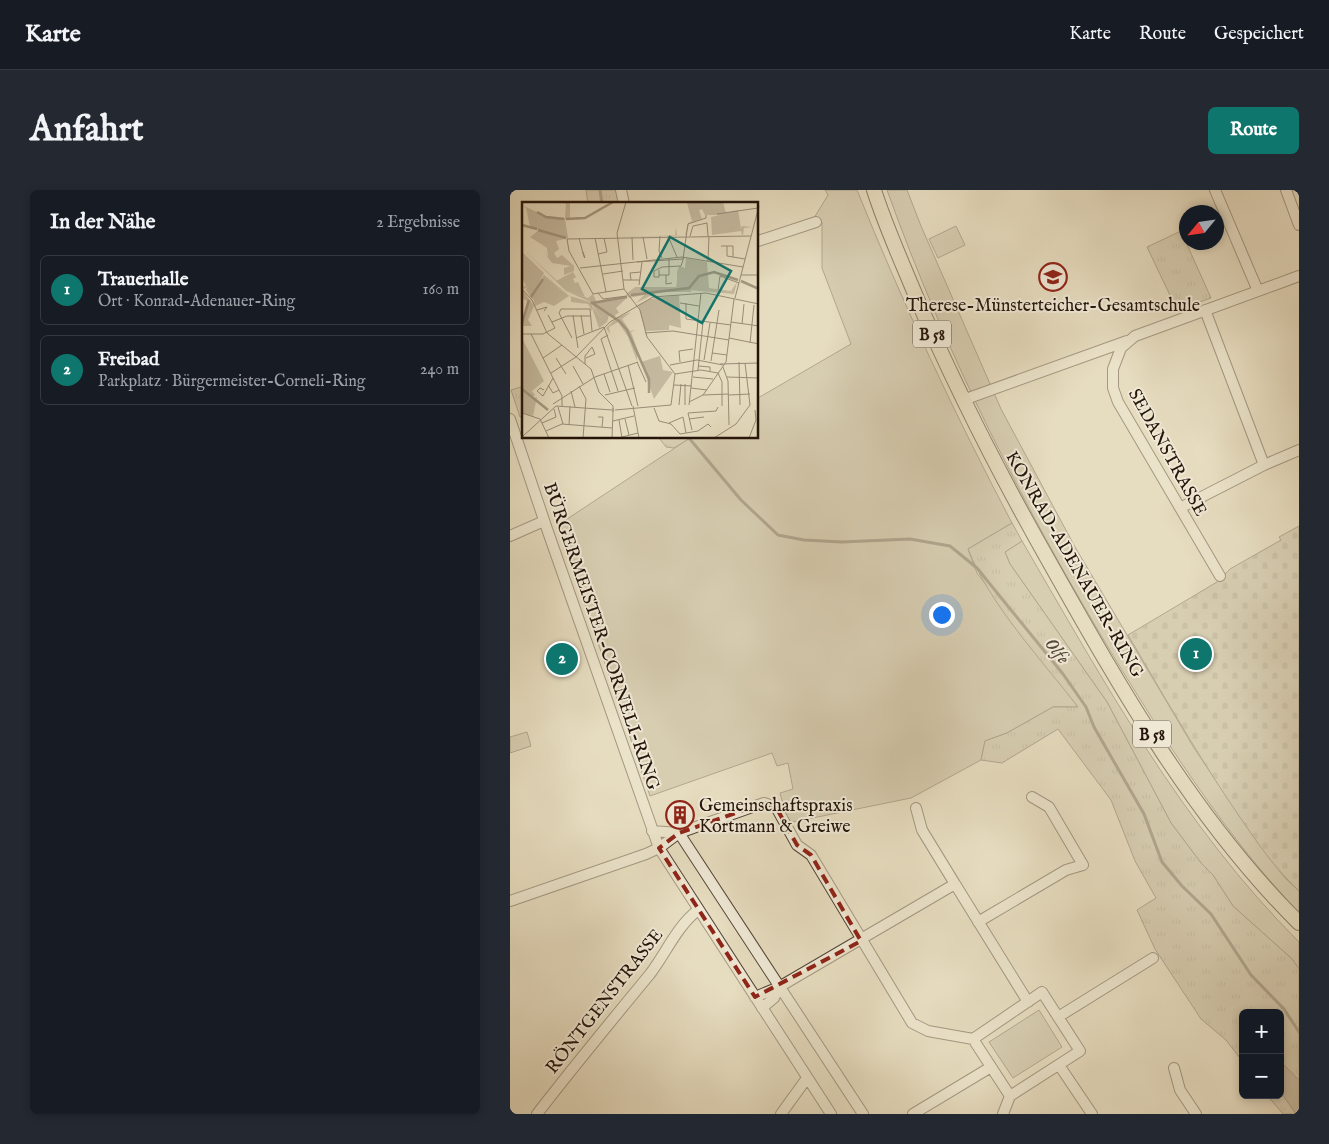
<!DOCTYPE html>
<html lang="de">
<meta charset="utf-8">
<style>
body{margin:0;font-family:"IM FELL English",serif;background:#242831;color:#f1f3f6}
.controls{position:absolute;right:15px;bottom:15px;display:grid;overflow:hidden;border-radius:8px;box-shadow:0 2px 8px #0003}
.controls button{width:45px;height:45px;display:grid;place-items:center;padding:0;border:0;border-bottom:1px solid #363941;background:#171b24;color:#f1f3f6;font:25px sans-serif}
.compass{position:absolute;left:669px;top:15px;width:45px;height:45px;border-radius:50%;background:#171b24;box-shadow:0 2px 8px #0003;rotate:241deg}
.you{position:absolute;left:431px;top:424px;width:18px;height:18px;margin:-12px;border:4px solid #fff;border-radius:50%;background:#1a73e8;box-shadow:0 0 0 8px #1a73e833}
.badge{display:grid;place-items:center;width:32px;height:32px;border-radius:50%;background:#0f766e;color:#fff;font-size:16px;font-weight:700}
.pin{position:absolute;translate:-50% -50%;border:2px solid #fff;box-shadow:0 1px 5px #0006}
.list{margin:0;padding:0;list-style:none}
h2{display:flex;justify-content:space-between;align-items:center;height:65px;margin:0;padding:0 20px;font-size:21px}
h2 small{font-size:16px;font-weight:400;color:#9ea1a6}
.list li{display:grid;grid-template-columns:32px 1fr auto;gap:15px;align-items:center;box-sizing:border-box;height:70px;margin:0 10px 10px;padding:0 10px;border:1px solid #363941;border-radius:8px}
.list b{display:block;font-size:19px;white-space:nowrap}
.list p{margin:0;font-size:16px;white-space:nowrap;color:#9ea1a6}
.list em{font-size:16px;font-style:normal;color:#9ea1a6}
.map{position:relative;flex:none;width:789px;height:924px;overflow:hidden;border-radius:8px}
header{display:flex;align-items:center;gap:30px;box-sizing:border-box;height:70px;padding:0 25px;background:#171b24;border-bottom:1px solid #363941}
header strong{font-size:24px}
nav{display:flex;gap:28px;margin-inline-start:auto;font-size:18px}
.intro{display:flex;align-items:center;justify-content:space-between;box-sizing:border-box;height:120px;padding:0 30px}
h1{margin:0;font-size:35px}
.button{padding:12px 22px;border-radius:8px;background:#0f766e;color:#fff;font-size:18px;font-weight:700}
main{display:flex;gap:30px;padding:0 30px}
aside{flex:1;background:#171b24;border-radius:8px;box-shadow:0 2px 8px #0003}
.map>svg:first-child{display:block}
.grass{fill:#c5baa0;stroke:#746755}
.cemetery{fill:url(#cemetery-stones);stroke:#746755}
.park{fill:url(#park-tufts);stroke:#746755}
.water{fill:#a49881;stroke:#716351}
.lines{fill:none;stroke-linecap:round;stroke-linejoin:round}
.stream{stroke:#716351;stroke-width:3}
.minor-casing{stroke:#544637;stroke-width:12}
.major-casing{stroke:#24140a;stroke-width:16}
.minor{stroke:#efe8d5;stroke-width:10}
.major{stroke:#e6dcbf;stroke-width:14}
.marked{fill:none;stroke:#8f2418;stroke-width:4;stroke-dasharray:10 6;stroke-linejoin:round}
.labels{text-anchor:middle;stroke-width:4;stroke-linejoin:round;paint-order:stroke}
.shield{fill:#efe8d5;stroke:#615447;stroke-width:1}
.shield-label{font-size:16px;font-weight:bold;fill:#24140a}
.poi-label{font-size:18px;fill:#24140a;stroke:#efe8d5}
.street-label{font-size:18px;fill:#24140a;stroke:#efe8d5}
.water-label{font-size:19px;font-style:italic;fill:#57493a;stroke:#efe8d5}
.inset-river{fill:none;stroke:#a49881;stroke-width:2.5}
.inset-road{fill:none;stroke:#988c77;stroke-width:1}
.view{fill:#0f766e;fill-opacity:0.15;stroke:#0f766e;stroke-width:2.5}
.inset-edge{fill:none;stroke:#24140a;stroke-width:2.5}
</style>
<header>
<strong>Karte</strong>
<nav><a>Karte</a><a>Route</a><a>Gespeichert</a></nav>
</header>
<div class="intro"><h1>Anfahrt</h1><a class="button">Route</a></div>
<main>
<aside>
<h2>In der Nähe<small>2 Ergebnisse</small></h2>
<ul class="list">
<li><span class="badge">1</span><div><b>Trauerhalle</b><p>Ort · Konrad-Adenauer-Ring</p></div><em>160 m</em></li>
<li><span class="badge">2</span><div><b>Freibad</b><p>Parkplatz · Bürgermeister-Corneli-Ring</p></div><em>240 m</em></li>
</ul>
</aside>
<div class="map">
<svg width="789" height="924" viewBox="0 0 789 924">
<defs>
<pattern id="cemetery-stones" width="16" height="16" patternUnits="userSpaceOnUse" patternTransform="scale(1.25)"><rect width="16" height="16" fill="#c5baa0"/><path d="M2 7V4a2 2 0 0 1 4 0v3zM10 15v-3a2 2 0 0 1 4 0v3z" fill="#a99f88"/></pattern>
<pattern id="park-tufts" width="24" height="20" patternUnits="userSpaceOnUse" patternTransform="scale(1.25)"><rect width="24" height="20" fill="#c5baa0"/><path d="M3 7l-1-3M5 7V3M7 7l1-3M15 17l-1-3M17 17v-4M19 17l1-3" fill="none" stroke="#a99f88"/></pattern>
</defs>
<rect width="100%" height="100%" fill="#e6dcbf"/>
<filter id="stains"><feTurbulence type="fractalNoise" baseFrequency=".004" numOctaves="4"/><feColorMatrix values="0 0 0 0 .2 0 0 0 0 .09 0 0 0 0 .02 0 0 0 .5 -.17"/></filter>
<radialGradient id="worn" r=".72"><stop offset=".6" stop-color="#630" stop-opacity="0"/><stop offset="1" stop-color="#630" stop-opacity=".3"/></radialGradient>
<path class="grass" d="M315 0H347C393 114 445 225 502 333L458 359 467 383 568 517H543L497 543 475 551 471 570 401 608 278 633 270 603 283 599 278 573 267 576 262 563 140 606 48 335 180 248H248V208L341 154 312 78V32L304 28 318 5Z
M377 0H397L411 36 491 219 565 357 684 558 733 631 774 687 789 701V723C718 648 661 560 607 472 516 322 436 165 377 0Z
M446 36 455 55 428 68 419 49Z
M512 351C594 492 673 636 789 752V779L782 769 723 716 703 685 691 673 661 633 597 512 500 374 495 362Z
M17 542 21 556 0 563V547Z
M529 820 552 857 503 888 479 852Z"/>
<path class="cemetery" d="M789 336V701C761 675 740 642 719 611 683 557 651 501 618 445L707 392 720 379 771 350 769 347Z"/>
<path class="park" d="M76 0H106L109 14H78Z
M671 41 701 108 667 120 637 57Z
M14 196V225L10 227 1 200Z
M149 248H180L164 258 156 257Z
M502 333 512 351 495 362 500 374 597 512 661 633 691 673 703 685 723 716 782 769 789 779V890L770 871V823H733V872L716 850 691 829 645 759 627 720 646 708 625 671 601 610 548 539 492 573 471 570 475 551 497 543 543 517H568C531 469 480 415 458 359Z
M770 901 786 924H773L757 905H770Z"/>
<path class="water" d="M770 871 789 890V924H786L770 901Z"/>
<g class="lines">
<path class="stream" d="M90 0 92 14
M179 248 231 310 268 345 294 350 332 352 400 349 440 356 467 378 553 484 576 517 584 537 634 624 652 672 672 696 701 724 741 785 774 819 789 842"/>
<defs>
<path id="minor" d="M111 0 114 14
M705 0 748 101
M776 0 789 35
M248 51 306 32
M695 120 754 275
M453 210 617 151
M0 229 37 339 149 658 321 924
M670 318 754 275 789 260
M0 346 34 331
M710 386 608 212 603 198V179L611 158 625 146 789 86
M406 618 412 640 445 694
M142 641 169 643
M169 643 353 924
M0 711 136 664 149 658 169 643 254 613 266 617 287 655 301 665 402 833 418 841 463 849 500 906 570 861 532 802 463 849
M468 732 556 680 573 675 539 617 522 607
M245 807 269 797 445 694 518 812
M252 818 264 808 269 797
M548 827 643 768
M549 875 582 924
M664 878 670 900 686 924
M27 924C64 876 102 830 140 784 156 763 167 736 188 720
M271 924 297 888
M403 924 481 877
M493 924 500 906"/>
<path id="major" d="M364 0C375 35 391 70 405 104 445 197 491 287 541 375 612 501 686 631 789 733"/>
</defs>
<use href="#minor" class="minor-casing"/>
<use href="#major" class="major-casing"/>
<use href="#minor" class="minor"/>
<use href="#major" class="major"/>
</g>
<path d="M0 0H789V924H0ZM254 613 266 617 287 655 301 665 351 751 245 807 149 658 169 643Z" fill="#e6dcbf" fill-opacity=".55" fill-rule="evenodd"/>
<path class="marked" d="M254 613 266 617 287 655 301 665 351 751 245 807 149 658 169 643Z"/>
<defs>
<symbol id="school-ring" viewBox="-11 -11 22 22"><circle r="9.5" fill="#efe8d5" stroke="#8f2418" stroke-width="1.5"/><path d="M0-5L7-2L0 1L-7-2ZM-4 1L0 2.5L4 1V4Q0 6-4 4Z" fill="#8f2418"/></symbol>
<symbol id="building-ring" viewBox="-11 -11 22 22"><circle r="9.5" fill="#efe8d5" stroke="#8f2418" stroke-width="1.5"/><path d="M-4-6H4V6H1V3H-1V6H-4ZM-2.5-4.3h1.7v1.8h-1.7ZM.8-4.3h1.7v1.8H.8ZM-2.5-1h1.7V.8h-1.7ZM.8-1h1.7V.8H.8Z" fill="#8f2418"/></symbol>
</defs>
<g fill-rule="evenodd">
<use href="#school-ring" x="527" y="71" width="32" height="32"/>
<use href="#building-ring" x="154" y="609" width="32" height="32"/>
</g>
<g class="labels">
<g class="shield">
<rect x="403" y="130.5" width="38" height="27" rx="4"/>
<rect x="623" y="530.5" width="38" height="27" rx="4"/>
</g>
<g class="shield-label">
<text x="422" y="150">B 58</text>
<text x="642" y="550">B 58</text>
</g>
<g class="poi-label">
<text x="543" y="121">Therese-Münsterteicher-Gesamtschule</text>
<text x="189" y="621" text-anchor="start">Gemeinschaftspraxis<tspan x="189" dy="21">Kortmann &amp; Greiwe</tspan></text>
</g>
<g class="street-label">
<text transform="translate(658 262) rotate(61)" y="6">SEDANSTRASSE</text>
<text transform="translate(565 374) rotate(60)" y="6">KONRAD-ADENAUER-RING</text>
<text transform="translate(92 446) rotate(71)" y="6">BÜRGERMEISTER-CORNELI-RING</text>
<text transform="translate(94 811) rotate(-52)" y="6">RÖNTGENSTRASSE</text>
</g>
<g class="water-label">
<text transform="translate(548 460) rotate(52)" y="7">Olfe</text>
</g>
</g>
<g transform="translate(12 12)">
<rect width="236" height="236" fill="#e6dcbf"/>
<path d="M41 0H48V16L64 15 92 0 64 16 43 17 46 36 34 39 37 47 32 51 35 56 40 53 52 64V69L42 73V66L49 64 30 61 21 49 26 55 25 46 8 35 17 28 0 23 8 25 4 6 0 3 23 14 43 16 44 2ZM168 0H201L204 11 216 8 219 26 220 24 230 25 222 26 221 33 228 34 220 33 219 29 190 33 189 15 198 13H183L180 7 177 8 180 17 167 21 164 33 96 35 153 34 154 25 155 33H163L166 21 170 19 165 1ZM0 50 22 71 10 93 5 85 2 87 0 85 4 84 0 75ZM164 56 185 60 187 86 209 89 215 80 212 92 155 87V70L157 64 163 66ZM24 76 47 94 32 104 22 100 13 104 11 94ZM0 87 12 104 6 118 10 124H0L5 99 0 96ZM0 136 22 179 10 189 13 193 9 197 0 192Z" fill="#c5baa0"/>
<path d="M109 110 100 117 108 129 114 128 109 130 119 157 115 154V159L106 135 96 120 87 125 88 132 84 126 94 117 96 118 94 116Z" fill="#c5baa0"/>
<path d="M157 93 159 126 147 123V128L123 129 116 103 128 97Z" fill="#c5baa0"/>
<path d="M0 46 46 89 66 96 71 92 75 101 94 113 91 116 83 111 79 115 70 103V109L66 102 49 100V95L24 76 11 98 4 88 5 85 10 93 22 73 48 94 71 101 44 89ZM155 79V87L169 86V90H136L114 101 122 93 107 96 104 92 113 85H154ZM138 154 141 168 151 170 132 197 119 160Z" fill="#c5baa0"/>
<path d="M51 70 54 75 51 77 53 81 56 80 63 95 46 89 34 79ZM105 96 94 106 97 111 92 113 75 101ZM69 103 79 115 83 111 87 113 85 120 77 126ZM0 191 9 197 15 195 11 214 0 211Z" fill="#c5baa0"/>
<path class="inset-river" d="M15 10 24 15 42 17M44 17 63 16 91 0M0 23 15 27M16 28 44 36M219 79 237 87M109 93 167 86 177 74 192 70 216 78M9 95 21 77M69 100 97 119 105 128 127 177V191M70 101 105 95M0 121 7 98M0 187 26 208"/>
<path class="inset-road" d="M104 0 95 31 102 87 118 108 125 135 153 172M195 12 236 6M138 34 137 49 140 56M146 34 155 55M168 34 171 24 185 21 186 34M110 35 111 58M121 35 125 57M57 36 62 55 63 56 61 50M73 36 84 90M199 44H205V54L223 57M205 44H211V55M76 52 85 50 82 36M161 57 166 22 184 16V13M186 59 187 34M115 60 161 57M58 66 160 55 221 65M137 68V75H132V69L140 65 159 64 162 55M81 72 101 69M137 73H147V57M144 73V82L150 81M219 73H237M101 78H117M109 78 108 71 119 70M117 83 120 60M0 87 10 98 25 131 69 167 77 190 91 204V210V206M102 87 71 92 47 49 45 37 229 34M196 88 198 74 217 81M76 91 81 97 105 94M213 96 237 4M158 101 177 104M164 101V117L209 123M15 108 25 105 22 109M51 113 56 146M59 113 62 132M30 120 45 114H69M209 120 237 124M220 122 222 102M123 131 151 129 207 138M0 132H21L33 126 26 113M9 132 40 194V204M86 133 79 137 96 189M50 136 37 111 39 107H68L70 129M54 136 82 125 110 204M207 136 237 142M228 141 232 103M190 151 205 153M54 155 88 120 131 95 184 91 237 102M21 156 40 143M34 156 44 172M182 158 188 121M189 159 197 108M115 160 124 180M158 160 157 149 171 147M217 160 218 203M63 162V154L70 145 73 152 64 156M198 162 237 161M106 163 116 204M148 163 175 158 201 163M51 164 61 182M176 164 188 165V169M201 165 206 179 207 223M176 168 181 120M29 171 54 155M196 171 200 180V204M82 172 88 190M153 172 179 168 196 171M171 175 191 177M205 175 237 176M26 183 31 191 37 188M152 183 170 184M57 184 64 197 61 236M169 186 185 188M22 188 18 186 15 189 21 194 31 176M49 189 53 205M83 193 113 186M181 193 207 192M207 193 228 192M167 200 181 193 204 160 212 97M31 202 73 175 116 160M157 203 159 182M163 203V182M167 203 179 91M111 204 117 236M36 205 41 222M132 206 137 219 149 222 158 232M93 208 149 203 153 172M0 211 18 217 27 236M76 215H81L80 225M103 217 107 233M167 217 182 215M97 218 100 236M91 219 112 214M20 221 34 215 32 207M147 221 161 215 164 231M47 223 48 204M170 228 166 211 194 209 196 205M24 229 40 222 90 226M176 229 186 222 189 225M158 232 176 229M0 235 34 204 90 208M100 235 116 231M90 236 91 210M192 236 214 222 228 203 223 161M227 236 234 218 233 208"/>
<path class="view" d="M148 35 209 69 180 121 120 87Z"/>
<rect width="236" height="236" class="inset-edge"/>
</g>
<rect width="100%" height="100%" filter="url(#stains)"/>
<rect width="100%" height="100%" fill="url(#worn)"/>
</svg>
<div class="controls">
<button>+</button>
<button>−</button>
</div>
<svg class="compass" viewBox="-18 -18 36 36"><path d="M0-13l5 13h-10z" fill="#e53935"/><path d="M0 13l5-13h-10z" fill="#9ea1a6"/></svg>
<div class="you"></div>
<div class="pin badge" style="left:686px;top:464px">1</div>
<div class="pin badge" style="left:52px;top:469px">2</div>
</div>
</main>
